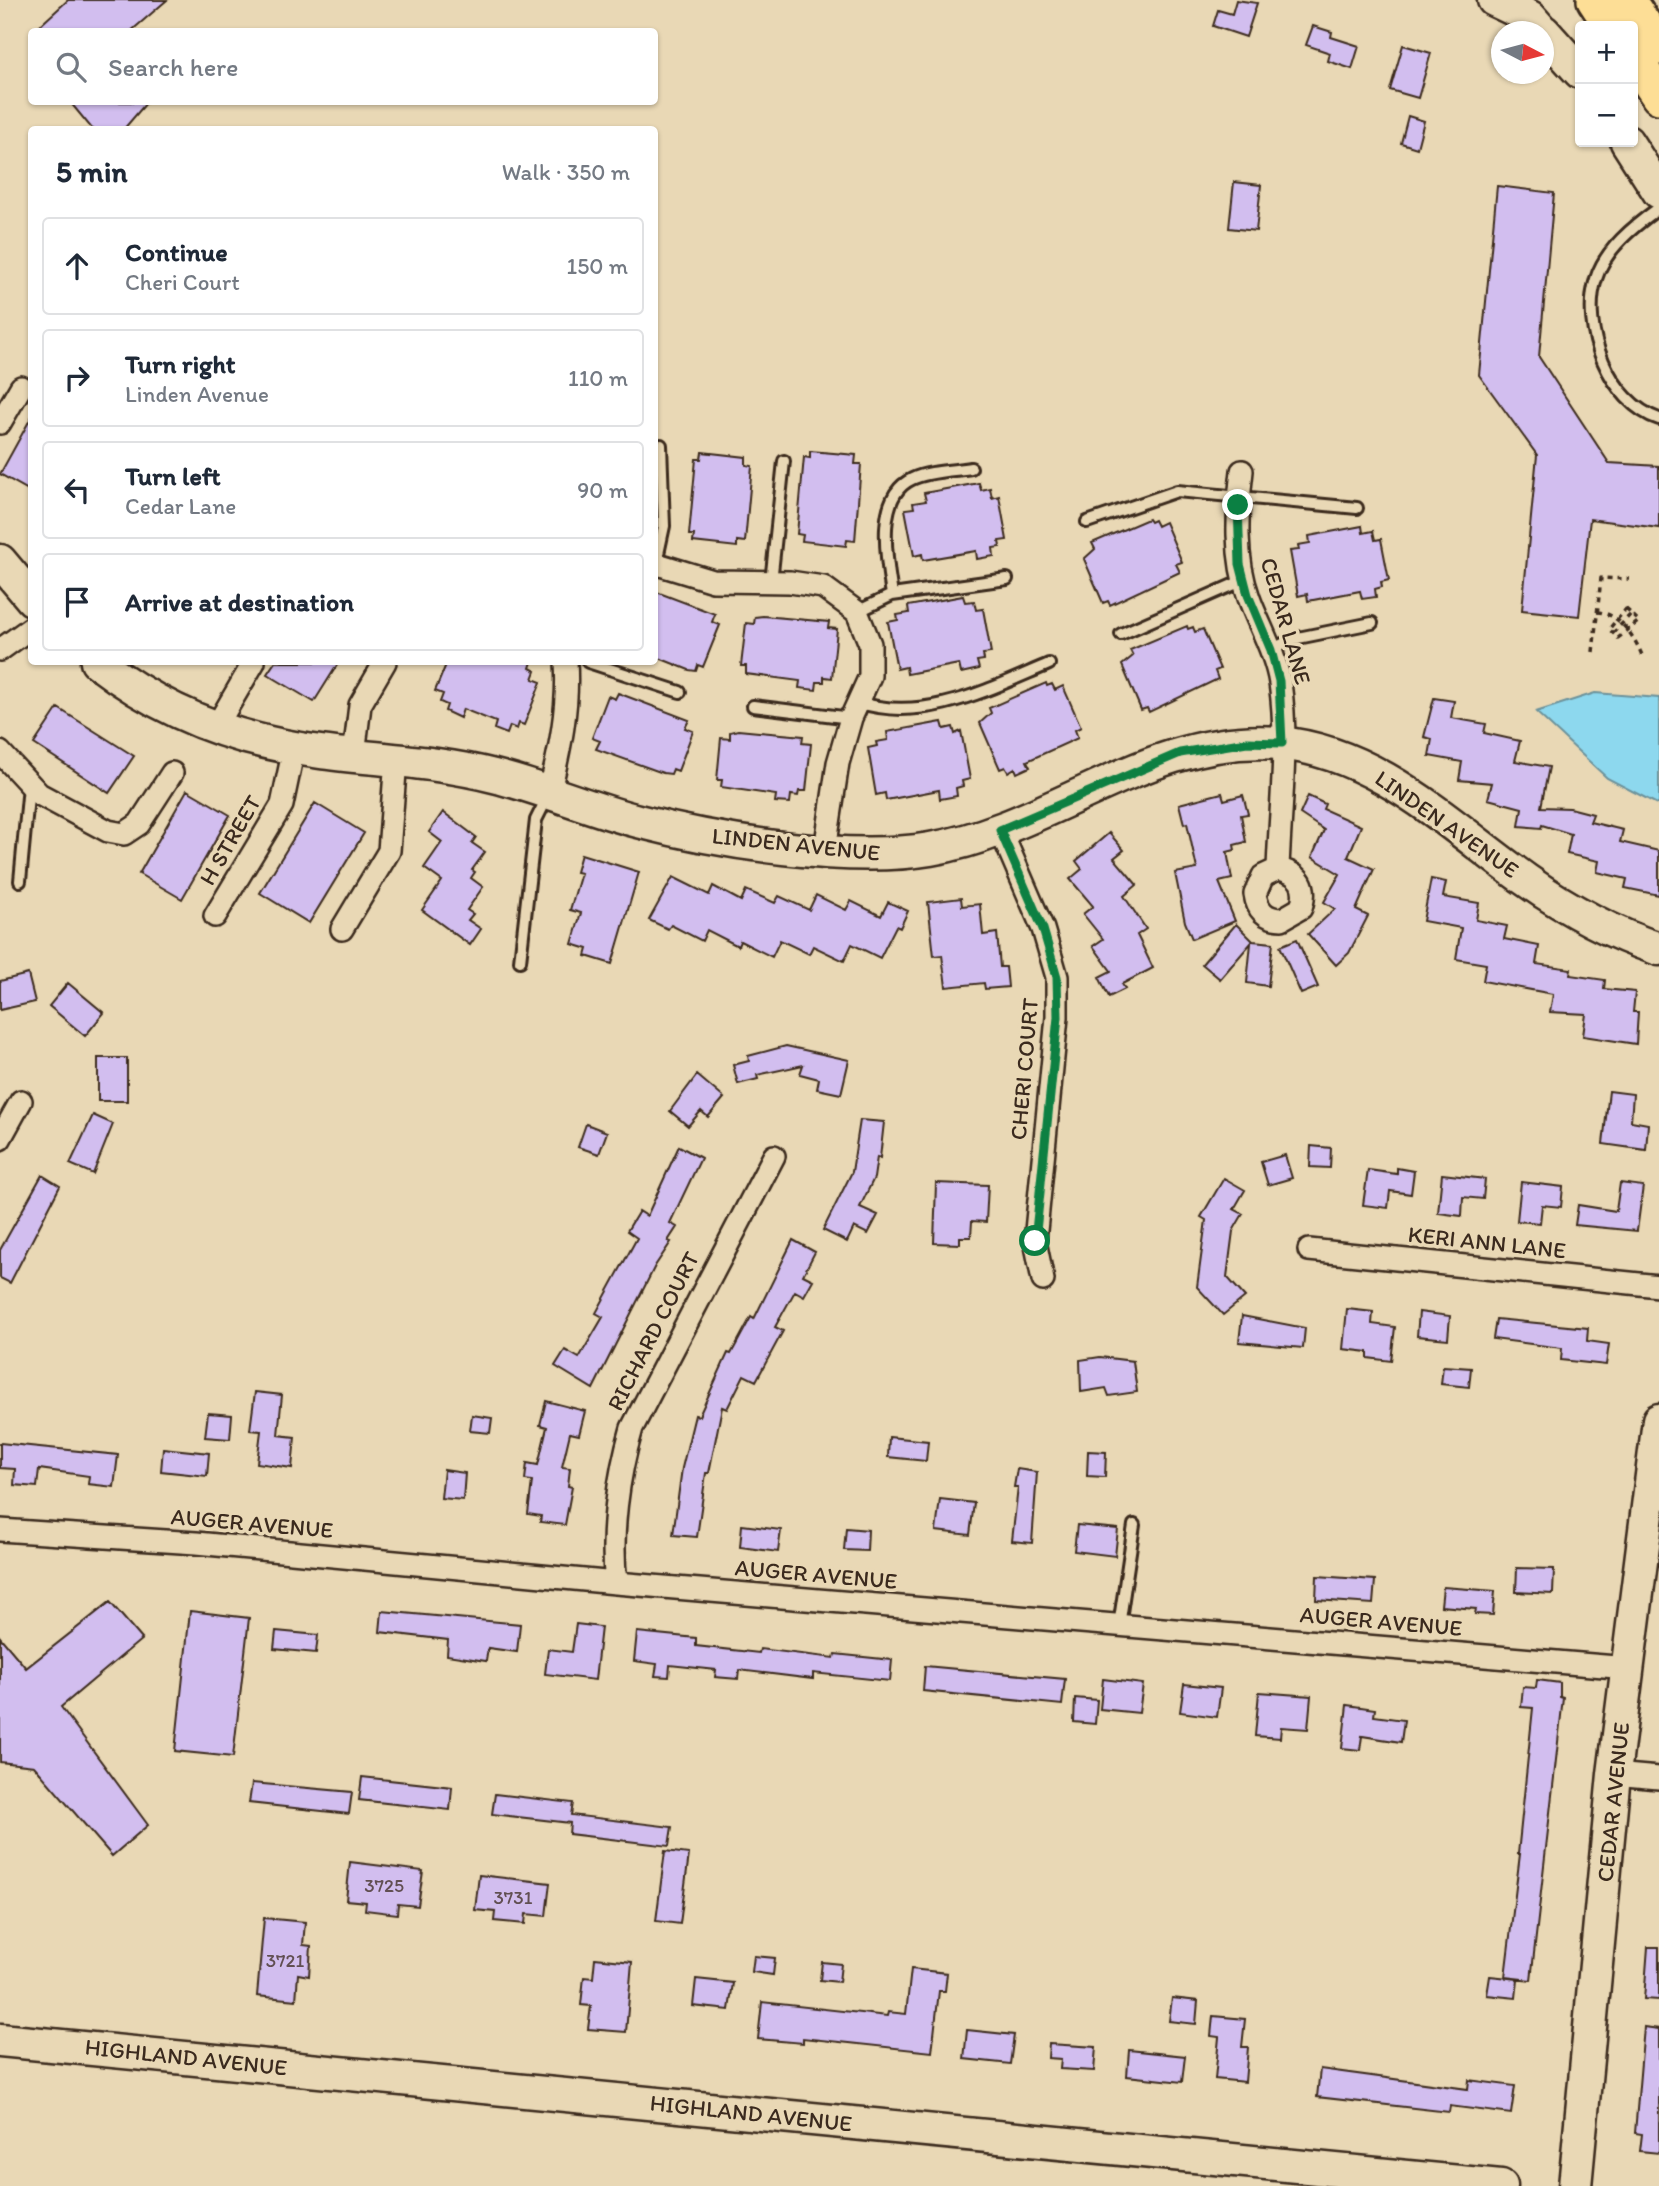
<!DOCTYPE html>
<meta charset="utf-8">
<style>
body{margin:0;font-family:Itim,sans-serif;background:#f6f6f7;color:#1f2937}
.controls{position:absolute;right:21px;top:21px;display:grid;overflow:hidden;border-radius:7px;box-shadow:0 2px 5px #0004}
.controls button{width:63px;height:63px;display:grid;place-items:center;padding:0;border:0;border-bottom:2px solid #e0e1e3;background:#fff;color:#1f2937;font:35px sans-serif}
.compass{position:absolute;left:1491px;top:21px;width:63px;height:63px;border-radius:50%;background:#fff;box-shadow:0 2px 5px #0004;rotate:96deg}
.stop{position:absolute;width:21px;height:21px;margin:-16px;border:5px solid #0b8043;border-radius:50%;background:#fff}
.stop.end{background:#0b8043;border-color:#fff;box-shadow:0 2px 7px #0008}
.list{margin:0;padding:0;list-style:none}
h2{display:flex;justify-content:space-between;align-items:center;height:91px;margin:0;padding:0 28px;font-size:30px}
h2 small{font-size:23px;font-weight:400;color:#747a83}
.list li{display:grid;grid-template-columns:46px 1fr auto;gap:21px;align-items:center;box-sizing:border-box;height:98px;margin:0 14px 14px;padding:0 14px;border:2px solid #e0e1e3;border-radius:7px}
.list b{display:block;font-size:26px;white-space:nowrap}
.list p{margin:0;font-size:23px;white-space:nowrap;color:#747a83}
.list em{font-size:23px;font-style:normal;color:#747a83}
.icon{flex:none;width:38px;height:38px;fill:none;stroke:currentColor;stroke-width:2;stroke-linecap:round;stroke-linejoin:round}
.map{position:relative;flex:none;width:1659px;height:2186px;overflow:hidden}
.search{position:absolute;background:#fff;box-shadow:0 2px 5px #0004;left:28px;top:28px;width:630px;height:77px;display:flex;align-items:center;gap:18px;box-sizing:border-box;padding:0 24px;border-radius:7px;color:#747a83;font-size:26px}
.panel{position:absolute;background:#fff;box-shadow:0 2px 5px #0004;left:28px;top:126px;width:630px;height:539px;border-radius:7px}
.map>svg:first-child{display:block}
.water{fill:#8dd8ee;stroke:#6c929b;stroke-width:2}
.building{fill:#d2beef;stroke:#3b2a1e;stroke-width:2}
.lines{fill:none;stroke-linecap:round;stroke-linejoin:round}
.lane-casing{stroke:#3b2a1e;stroke-width:16}
.street-casing{stroke:#3b2a1e;stroke-width:26}
.secondary-casing{stroke:#3b2a1e;stroke-width:37}
.primary-casing{stroke:#3b2a1e;stroke-width:40}
.path{stroke:#3b2a1e;stroke-width:3.5;stroke-dasharray:5 5;stroke-linecap:butt}
.lane{stroke:#e9d8b5;stroke-width:10}
.street{stroke:#e9d8b5;stroke-width:21}
.secondary{stroke:#e9d8b5;stroke-width:32}
.primary{stroke:#fdde96;stroke-width:35}
.route{stroke:#0b8043;stroke-width:9}
.labels{text-anchor:middle;stroke-width:7;stroke-linejoin:round;paint-order:stroke}
.number-label{font-size:19px;fill:#614f52}
.street-label{font-size:23px;fill:#3b2a1e;stroke:#e9d8b5}
</style>
<div class="map">
<svg width="1659" height="2186" viewBox="0 0 1659 2186">
<rect width="100%" height="100%" fill="#e9d8b5"/>
<filter id="ink" filterUnits="userSpaceOnUse"><feTurbulence type="fractalNoise" baseFrequency=".0143" numOctaves="2"/><feDisplacementMap in="SourceGraphic" scale="14" xChannelSelector="R" yChannelSelector="G"/><feConvolveMatrix kernelMatrix="1 2 1 2 8 2 1 2 1" color-interpolation-filters="sRGB"/></filter>
<g filter="url(#ink)">
<path class="water" d="M1595 693 1659 698V805L1607 778 1536 712Z"/>
<path class="building" d="M68 0H167L130 32H33Z
M1236 0 1257 3 1246 37 1213 26 1218 10 1232 14Z
M1313 26 1332 32 1331 37 1359 46 1352 69 1328 61 1330 53 1306 45Z
M1403 45 1431 53 1418 98 1390 90Z
M70 102H147L123 130H93Z
M1408 116 1424 121 1417 148 1401 143Z
M1234 182 1261 185 1256 231 1229 228Z
M1497 186 1554 193 1539 357 1609 463 1659 466V528L1590 519 1579 616 1522 610 1537 455 1479 375Z
M32 416V492L0 474Z
M810 451 856 455 855 464H861L855 541 847 540 846 546 802 541 803 535 797 534 804 457 810 458Z
M702 452 746 457V465L752 466 745 542 737 541V547L693 542 694 535H689L696 459H701Z
M979 483 981 490 990 488 992 498 999 496 1007 540 999 541 1000 547 993 548 994 556 977 559 976 551 923 560 922 554 914 556 905 509 914 508 913 503 926 501 924 493Z
M1148 519 1150 522 1154 520 1157 526 1165 522 1182 562 1176 564 1180 572 1110 605 1108 601 1103 603 1084 559 1095 549 1092 543Z
M1362 526 1363 533 1373 531 1375 540 1381 539 1389 580 1381 582 1382 587 1375 589 1376 597 1362 599 1360 591 1308 601 1307 594 1298 596 1290 551 1299 550 1298 545 1310 543 1309 536Z
M654 591 715 614 712 622 720 625 703 667 698 665 696 671 689 670 654 656Z
M963 596 965 602 974 601 976 610 983 609 991 653 983 654 984 660 977 661 979 669 961 673 959 664 907 674 906 667 897 669 888 622 898 620 897 615 909 613 908 606Z
M763 616 829 622 828 628 837 629 832 678 824 677V682H817L816 690 799 688 800 681 746 674V666H741L746 623 754 624 755 617Z
M1187 626 1188 629 1193 627 1195 632 1203 629 1220 669 1215 671 1218 679 1149 712 1147 708 1141 710 1122 665 1133 656 1130 650Z
M275 662H339L314 702 267 674Z
M447 662H532L530 668 536 671 533 679 541 682 524 725 519 723 517 729 510 726 507 734 494 729 496 722 463 709 460 718 445 711 447 705 440 702 443 694 435 691Z
M1046 683 1047 686 1052 684 1055 690 1063 686 1081 727 1075 730 1078 738 1027 761 1030 767 1017 773 1015 768 1008 772 1005 767 1000 769 980 723 991 713 989 708Z
M618 693 689 720 685 728 693 731 678 771 673 769 671 774 663 773 596 749 600 741 592 738 608 696 615 699Z
M1434 698 1454 701 1451 718 1486 724 1484 733 1520 741 1515 761 1549 767 1541 807 1570 808 1593 814 1590 822 1623 830 1620 842 1659 851V895L1625 888 1627 879 1597 872 1599 861 1567 854 1571 834 1542 825 1541 828 1519 826 1522 808 1488 799 1492 783 1459 780 1462 762 1429 756 1432 739 1424 737Z
M58 708 134 756 109 793 34 744Z
M942 722 944 729 953 727 955 734 961 731 970 779 962 781 963 786 956 788 957 796 940 799 939 790 886 800 885 793 876 795 868 748 877 746 876 742 888 740 887 732Z
M738 730 803 736 802 743 811 744 806 791H799L798 796 791 795 790 803 775 802 776 795 721 787 722 780H717L721 738 730 739V732Z
M187 790 230 815 182 899 139 874Z
M1222 793 1224 800 1243 795 1248 814 1241 815 1246 842 1234 845 1235 850 1227 852 1232 879 1219 882 1235 921 1192 939 1185 922 1175 873 1197 869 1187 823 1184 824 1179 804Z
M1308 796 1325 804 1323 809 1361 826 1348 857 1374 869 1356 910 1368 916 1349 953 1336 965 1308 934 1335 909 1324 902 1340 874 1312 857 1324 830 1300 814Z
M315 803 364 833 309 923 260 893Z
M443 812 476 837 472 843 485 852 472 870 475 872 471 878 483 887 467 910 473 914 468 920 481 929 470 945 422 910 442 881 424 868 442 842 429 832Z
M1109 833 1124 850 1114 858 1137 885 1124 896 1146 929 1137 935 1153 968 1122 984 1125 989 1109 997 1099 977 1111 971 1093 946 1103 939 1083 914 1093 906 1070 879 1082 869 1076 861Z
M581 854 639 872 612 964 586 956 588 949 572 944 581 913 570 910 581 873 576 872Z
M673 877 709 895 713 886 741 901 746 890 775 903 779 896 809 910 816 895 846 910 851 901 881 916 888 902 908 911 900 928 896 926 880 958 852 944 844 961 813 946 809 954 780 940 772 957 740 941 738 946 707 930 702 941 671 925 668 929 649 920Z
M1431 879 1446 882 1443 897 1479 903 1476 920 1507 926 1504 939 1539 946 1536 964 1571 969 1570 975 1605 980 1604 989 1635 992 1633 1012H1638L1636 1044 1583 1036 1586 1014 1550 1012 1553 994 1483 981 1486 964 1456 959 1461 928 1423 921Z
M961 898 962 906 980 904 983 935 997 933 1000 967H1006L1008 987 985 989 984 983 946 987 942 955 934 956 928 902Z
M1236 924 1253 941 1273 943 1268 986 1247 983 1251 943 1220 979 1202 964Z
M1297 939 1318 987 1301 994 1280 946Z
M28 974 35 1002 0 1010V981Z
M68 983 104 1013 85 1036 49 1006Z
M786 1046 849 1060 841 1094 817 1089 819 1079 800 1074 803 1065 757 1075 758 1079 738 1084 733 1065 749 1061 748 1056Z
M98 1058H127V1101H98Z
M697 1075 724 1098 708 1117 701 1111 688 1126 670 1111Z
M1609 1091 1633 1094 1631 1121 1648 1124 1646 1150 1603 1144Z
M93 1115 113 1124 93 1174 70 1164Z
M860 1120 884 1122 880 1158 877 1157 874 1178 860 1207 878 1215 868 1234 854 1227 847 1242 823 1230 852 1172Z
M586 1124 607 1132 599 1154 578 1147Z
M679 1146 701 1158 670 1223 677 1227 668 1241 671 1242 655 1266 593 1389 555 1366 565 1350 579 1358 603 1317 596 1313 637 1238 627 1231 639 1211 647 1216Z
M1311 1146 1331 1148 1330 1168 1310 1167Z
M1285 1155 1292 1178 1268 1185 1261 1162Z
M1397 1168 1414 1171 1411 1194 1390 1191 1388 1208 1363 1205 1368 1170 1397 1174Z
M1442 1174 1485 1179 1483 1199 1463 1197 1462 1216 1438 1213Z
M42 1175 60 1186 10 1283 0 1278V1250Z
M1224 1178 1245 1190 1234 1209 1243 1214 1233 1231 1227 1277 1245 1297 1223 1315 1197 1287 1206 1220 1201 1217Z
M1521 1182 1563 1187 1561 1207 1542 1205 1540 1223 1517 1221Z
M936 1183 988 1185 986 1222 972 1221 971 1237H960V1244L934 1243Z
M1620 1183 1643 1186 1637 1231 1575 1225 1578 1205 1616 1211Z
M793 1240 815 1252 803 1275 813 1280 804 1296 795 1291 775 1327 783 1331 756 1381 744 1375 727 1409 722 1407 709 1473H706L697 1537 673 1535 682 1468 695 1415 699 1416 728 1353 731 1354 751 1317 754 1319Z
M1347 1309 1373 1312 1372 1324 1395 1327 1391 1361 1368 1358V1352L1343 1349Z
M1419 1312 1450 1316 1448 1339 1417 1336Z
M1242 1316 1305 1328 1303 1348 1239 1342Z
M1496 1319 1588 1328 1587 1341 1609 1344 1606 1365 1561 1360 1562 1348 1493 1339Z
M1100 1357 1133 1361 1137 1392 1109 1396 1106 1388 1081 1392 1080 1360Z
M1443 1366 1471 1368 1469 1387 1441 1384Z
M255 1392 282 1395 278 1435 295 1437 292 1468 257 1463 261 1431 250 1430Z
M546 1401 585 1411 579 1435 570 1433 562 1467 570 1468 568 1486 572 1487 565 1525 540 1522 541 1516 528 1514 532 1481 525 1480 527 1463 538 1465 547 1427 540 1425Z
M208 1413 232 1415 230 1439 205 1437Z
M472 1415 492 1418 490 1433 470 1431Z
M889 1437 928 1441 926 1461 888 1457Z
M0 1443 118 1455 114 1487 88 1484 89 1476 39 1469 37 1487 14 1485 15 1469 0 1468Z
M163 1448 209 1453 207 1476 161 1471Z
M1088 1451 1106 1452 1105 1477 1087 1476Z
M1017 1469 1037 1472 1032 1543 1012 1541 1018 1487H1014Z
M444 1470 465 1473 463 1500 441 1498Z
M940 1499 974 1503 970 1535 936 1531Z
M742 1525 781 1530 778 1552 740 1547Z
M1077 1525 1118 1529 1115 1556 1074 1551Z
M846 1528 868 1530 867 1551 844 1550Z
M1517 1568 1554 1569 1553 1594 1516 1592Z
M1317 1576 1375 1580 1373 1604 1316 1600Z
M1443 1587 1495 1591 1493 1615 1475 1614 1476 1609 1441 1606Z
M110 1602 142 1639 61 1707 148 1825 112 1856 34 1766 0 1762V1637L26 1668Z
M190 1611 249 1618 233 1757 175 1751Z
M382 1611 520 1624 517 1652 488 1648 486 1661 447 1655 448 1640 380 1632Z
M576 1624 601 1627 595 1680 545 1674 548 1649 572 1652Z
M276 1631 318 1635 316 1653 274 1649Z
M637 1632 696 1638V1646L759 1653 760 1649 834 1658 835 1654 892 1660 890 1681 813 1673V1679L739 1670 738 1679 715 1677 716 1670 670 1665 669 1677 655 1676 657 1664 634 1661Z
M925 1666 1065 1679 1062 1705 923 1691Z
M1103 1679 1143 1684 1139 1713 1100 1709Z
M1537 1680 1560 1683V1697L1563 1698 1531 1980 1505 1977 1520 1854H1518L1533 1708 1521 1707 1523 1687 1536 1688Z
M1184 1684 1221 1688 1217 1717 1180 1712Z
M1259 1692 1311 1696 1308 1729 1281 1727 1280 1738 1255 1736Z
M1075 1698 1097 1700 1095 1724 1074 1722Z
M1347 1705 1375 1709 1374 1716 1404 1720 1401 1742 1362 1736 1360 1750 1342 1748Z
M362 1777 452 1787 450 1810 359 1800Z
M252 1783 352 1792 349 1814 249 1803Z
M495 1794 573 1803 571 1815 672 1827 669 1846 569 1834 570 1823 492 1814Z
M665 1851 689 1854 680 1924 656 1921Z
M350 1862 423 1871 418 1906 398 1904 397 1914 365 1910 366 1902 346 1900Z
M479 1875 550 1883 546 1916 526 1914 525 1924 494 1921 495 1912 475 1910Z
M264 1918 305 1922 303 1945 311 1946 309 1976 298 1974 296 2000 257 1996Z
M1648 1947H1659V2000L1644 1999Z
M754 1956 775 1958 773 1975 752 1972Z
M595 1958 632 1962 626 2032 588 2029 591 2006 581 2005 584 1977 593 1978Z
M822 1962 841 1964 839 1982 820 1980Z
M911 1969 947 1973 945 1991H939L932 2052 803 2038V2043L758 2039 762 2002 887 2016 888 2012 906 2014Z
M1490 1976 1518 1979 1516 1998 1487 1995Z
M696 1979 733 1983 729 2010 693 2006Z
M1172 1998 1198 2001 1196 2024 1169 2021Z
M1213 2016 1245 2019 1242 2047H1248L1245 2082 1215 2079 1219 2037 1211 2036Z
M1644 2027 1659 2029V2153L1640 2151 1642 2134 1635 2133Z
M967 2030 1014 2035 1010 2064 964 2059Z
M1049 2044 1096 2047 1094 2071 1060 2069 1061 2059 1048 2058Z
M1129 2050 1185 2056 1182 2082 1127 2076Z
M1320 2069 1468 2089 1469 2080 1515 2086 1511 2114 1450 2106 1449 2112 1317 2097Z"/>
<g class="lines">
<defs>
<path id="lane" d="M1659 208C1634 226 1605 249 1596 279 1580 328 1610 403 1659 419
M1087 522 1177 491 1357 508
M656 563 664 526 661 445
M771 582 784 461
M892 595C887 562 874 496 912 479 929 471 953 471 971 468
M857 612 892 595 1007 579
M1121 634 1244 580
M1271 650 1293 639 1372 623
M588 662 680 692
M858 702C923 724 989 689 1049 664
M753 706 851 718
M20 881 29 786
M520 961 536 820 549 794
M1119 1626 1134 1525"/>
<path id="street" d="M0 423 21 387
M1242 471C1237 513 1234 557 1249 598 1259 626 1275 652 1280 683 1289 743 1280 808 1278 869 1300 873 1308 886 1301 908L1282 919C1265 919 1257 909 1255 894L1263 876 1278 869
M654 563 713 581 790 582 823 587 857 612 870 644V676L851 718 838 763 825 850
M0 650 32 627
M216 727 254 662
M0 752 39 794 108 831 124 834 139 824 172 773
M354 755 360 705 385 662
M549 794C560 749 569 708 566 662
M1000 829 1043 929 1057 977V1017L1035 1241 1043 1280
M215 916 282 805 294 748
M342 929 389 851 396 759
M0 1139 21 1101
M1309 1250 1659 1286
M0 1530 196 1543 616 1583 1628 1668
M616 1583C610 1534 618 1476 632 1428L774 1156
M1614 1774 1659 1778"/>
<path id="secondary" d="M1494 0 1530 17 1543 32
M1544 32 1580 72
M1627 142 1659 192
M0 561 32 599
M97 662C148 701 207 729 270 743 344 760 421 757 494 776 543 788 590 809 638 821 719 842 848 863 930 849 1051 829 1152 732 1279 743 1377 752 1450 826 1526 880 1567 909 1611 933 1659 949
M0 2040 1501 2186
M1575 2186 1614 1774 1659 1420"/>
<path id="primary" d="M1595 0 1612 26
M1627 0 1659 47
M1633 57 1659 96"/>
</defs>
<use href="#lane" class="lane-casing"/>
<use href="#street" class="street-casing"/>
<use href="#secondary" class="secondary-casing"/>
<use href="#primary" class="primary-casing"/>
<path class="path" d="M1626 609 1639 621 1618 638 1609 629Z
M1597 612C1620 613 1636 639 1643 658
M1613 633 1631 614
M1593 652 1601 578 1629 579"/>
<use href="#lane" class="lane"/>
<use href="#street" class="street"/>
<use href="#secondary" class="secondary"/>
<use href="#primary" class="primary"/>
</g>
</g>
<g class="lines" filter="url(#ink)">
<path class="route" d="M1035 1241 1058 1017 1057 977 1043 929 1000 830 1180 753 1247 742 1282 743 1279 681 1271 650 1248 595 1240 564 1238 505"/>
</g>
<g class="labels">
<g class="number-label">
<text x="384" y="1892">3725</text>
<text x="513" y="1904">3731</text>
<text x="285" y="1967">3721</text>
</g>
<g class="street-label">
<text transform="translate(1286 621) rotate(74)" y="8">CEDAR LANE</text>
<text transform="translate(1447 824) rotate(35)" y="8">LINDEN AVENUE</text>
<text transform="translate(230 840) rotate(-60)" y="8">H STREET</text>
<text transform="translate(796 844) rotate(6)" y="8">LINDEN AVENUE</text>
<text transform="translate(1024 1069) rotate(-85)" y="8">CHERI COURT</text>
<text transform="translate(1487 1242) rotate(6)" y="8">KERI ANN LANE</text>
<text transform="translate(653 1331) rotate(-63)" y="8">RICHARD COURT</text>
<text transform="translate(252 1523) rotate(5)" y="8">AUGER AVENUE</text>
<text transform="translate(816 1574) rotate(5)" y="8">AUGER AVENUE</text>
<text transform="translate(1381 1621) rotate(5)" y="8">AUGER AVENUE</text>
<text transform="translate(1613 1802) rotate(-84)" y="8">CEDAR AVENUE</text>
<text transform="translate(186 2057) rotate(6)" y="8">HIGHLAND AVENUE</text>
<text transform="translate(751 2113) rotate(6)" y="8">HIGHLAND AVENUE</text>
</g>
</g>
</svg>
<div class="controls">
<button>+</button>
<button>−</button>
</div>
<svg class="compass" viewBox="-18 -18 36 36"><path d="M0-13l5 13h-10z" fill="#e53935"/><path d="M0 13l5-13h-10z" fill="#747a83"/></svg>
<div class="stop" style="left:1035px;top:1241px"></div>
<div class="stop end" style="left:1238px;top:505px"></div>
<div class="search"><svg class="icon" aria-label="search" viewBox="0 0 24 24"><circle cx="10" cy="10" r="6"/><path d="M15 15l6 6"/></svg>Search here</div>
<section class="panel">
<h2>5 min<small>Walk · 350 m</small></h2>
<ul class="list">
<li><svg class="icon" aria-label="ahead" viewBox="0 0 24 24"><path d="M12 20V5M6 11l6-6 6 6"/></svg><div><b>Continue</b><p>Cheri Court</p></div><em>150 m</em></li>
<li><svg class="icon" aria-label="right" viewBox="0 0 24 24"><path d="M7 20v-9h11M14 6l5 5-5 5"/></svg><div><b>Turn right</b><p>Linden Avenue</p></div><em>110 m</em></li>
<li><svg class="icon" aria-label="left" viewBox="0 0 24 24"><path d="M17 20v-9H6M10 6l-5 5 5 5"/></svg><div><b>Turn left</b><p>Cedar Lane</p></div><em>90 m</em></li>
<li><svg class="icon" aria-label="arrive" viewBox="0 0 24 24"><path d="M6 21V4h12l-3 4 3 4H6"/></svg><div><b>Arrive at destination</b></div></li>
</ul>
</section>
</div>
